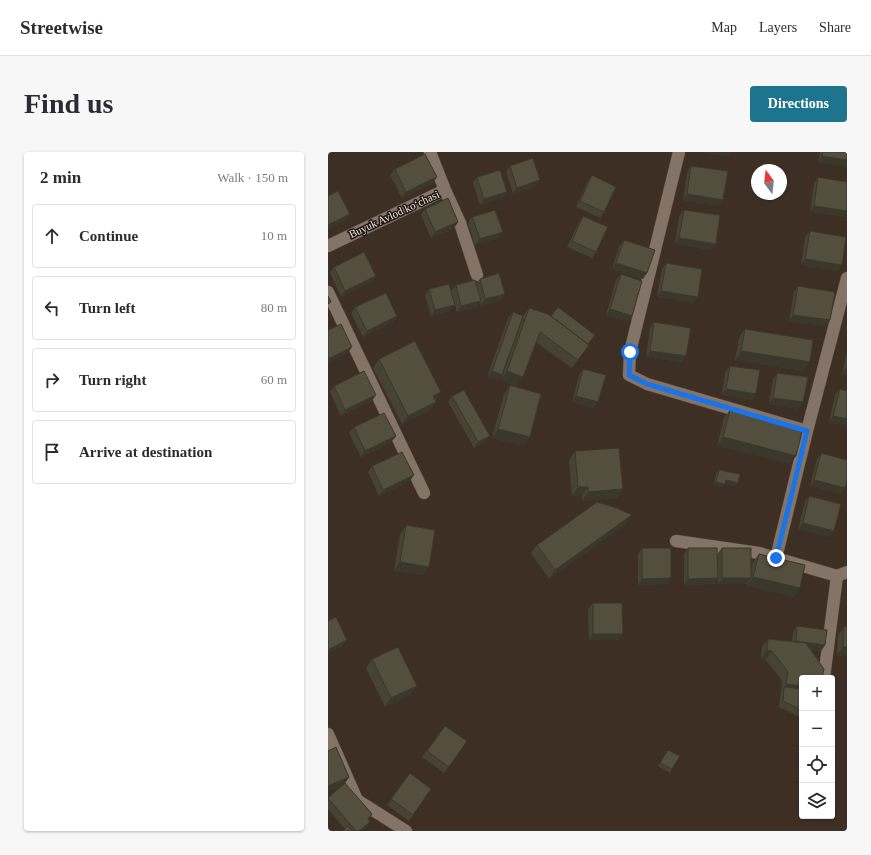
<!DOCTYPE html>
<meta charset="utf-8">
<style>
body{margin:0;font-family:"Times New Roman",serif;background:#f7f7f7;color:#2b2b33}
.controls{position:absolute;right:12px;bottom:12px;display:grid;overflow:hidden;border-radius:4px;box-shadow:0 1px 3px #0004}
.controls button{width:36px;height:36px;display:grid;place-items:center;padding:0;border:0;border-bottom:1px solid #e1e1e2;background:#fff;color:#2b2b33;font:20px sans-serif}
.compass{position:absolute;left:423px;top:12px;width:36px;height:36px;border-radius:50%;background:#fff;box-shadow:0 1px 3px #0004;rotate:345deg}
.stop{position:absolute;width:12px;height:12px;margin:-9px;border:3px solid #1a73e8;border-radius:50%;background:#fff}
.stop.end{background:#1a73e8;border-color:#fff;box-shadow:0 1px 4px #0008}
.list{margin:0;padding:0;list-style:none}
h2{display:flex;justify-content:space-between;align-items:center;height:52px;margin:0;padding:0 16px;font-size:17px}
h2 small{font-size:13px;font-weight:400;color:#7c7c81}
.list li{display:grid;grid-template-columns:26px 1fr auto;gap:12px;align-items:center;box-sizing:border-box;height:64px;margin:0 8px 8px;padding:0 8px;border:1px solid #e1e1e2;border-radius:4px}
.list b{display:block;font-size:15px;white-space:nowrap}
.list em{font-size:13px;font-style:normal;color:#7c7c81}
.icon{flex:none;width:22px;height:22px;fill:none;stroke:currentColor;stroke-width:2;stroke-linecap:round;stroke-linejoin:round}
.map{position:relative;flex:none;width:519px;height:679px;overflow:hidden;border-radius:4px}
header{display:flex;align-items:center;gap:24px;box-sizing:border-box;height:56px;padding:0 20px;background:#fff;border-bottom:1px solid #e1e1e2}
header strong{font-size:19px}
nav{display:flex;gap:22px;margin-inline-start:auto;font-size:14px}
.intro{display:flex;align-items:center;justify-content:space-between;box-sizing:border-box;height:96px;padding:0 24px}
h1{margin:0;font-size:28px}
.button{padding:10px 18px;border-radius:4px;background:#1e738d;color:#fff;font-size:14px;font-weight:700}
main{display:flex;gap:24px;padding:0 24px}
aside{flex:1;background:#fff;border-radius:4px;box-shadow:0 1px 3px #0004}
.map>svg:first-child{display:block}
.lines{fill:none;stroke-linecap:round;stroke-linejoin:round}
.minor-casing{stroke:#574c43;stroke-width:13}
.minor{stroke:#847468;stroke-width:12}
.wall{fill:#474334}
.shaded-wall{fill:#3a372b}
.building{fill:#534e3d;stroke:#3a372b}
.route{stroke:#1a73e8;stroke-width:5}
.labels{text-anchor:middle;stroke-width:3;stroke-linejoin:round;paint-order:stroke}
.street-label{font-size:11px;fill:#ece3dc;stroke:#1f1814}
</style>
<header>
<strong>Streetwise</strong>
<nav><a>Map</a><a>Layers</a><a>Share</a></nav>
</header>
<div class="intro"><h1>Find us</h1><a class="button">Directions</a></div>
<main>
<aside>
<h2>2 min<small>Walk · 150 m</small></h2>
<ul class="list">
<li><svg class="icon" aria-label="ahead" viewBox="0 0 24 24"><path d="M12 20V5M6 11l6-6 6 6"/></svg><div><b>Continue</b></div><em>10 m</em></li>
<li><svg class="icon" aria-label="left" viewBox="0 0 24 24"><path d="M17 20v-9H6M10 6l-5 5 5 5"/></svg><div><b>Turn left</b></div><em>80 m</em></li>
<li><svg class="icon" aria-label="right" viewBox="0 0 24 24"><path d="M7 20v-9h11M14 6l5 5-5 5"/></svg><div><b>Turn right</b></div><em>60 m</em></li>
<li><svg class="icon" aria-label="arrive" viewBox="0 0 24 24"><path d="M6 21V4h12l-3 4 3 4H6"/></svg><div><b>Arrive at destination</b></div></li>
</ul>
</aside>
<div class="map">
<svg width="519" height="679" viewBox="0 0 519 679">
<rect width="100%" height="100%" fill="#3d2f24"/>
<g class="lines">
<defs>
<path id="minor" d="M351 0 302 200 301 223 319 232 479 279
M117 38 132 71 149 123
M0 94 117 38 102 0
M0 140 96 341
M348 389 431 401 509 424 519 420
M448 406 479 279 519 126
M496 526 509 424
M0 582 29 648 78 679"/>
</defs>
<use href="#minor" class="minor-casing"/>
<use href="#minor" class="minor"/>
</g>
<path class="wall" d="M492 0H519V15L490 10Z
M182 14 208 34 185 42 178 20Z
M363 14 395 48 391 54 355 48 359 20Z
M67 17 104 32 74 46 62 23Z
M264 23 276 60 272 66 248 55 260 29Z
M149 25 175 46 152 53 145 31Z
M490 25 519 30V64L518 65 482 60 486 31Z
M97 57 130 70 126 76 103 86 93 63Z
M356 58 388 92 383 98 347 92 351 64Z
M255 64 268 100 264 106 239 95 251 70Z
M144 65 175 80 170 86 147 93 140 71Z
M482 79 509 119 473 113 477 85Z
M296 88 315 127 284 117 291 94Z
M338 111 366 151 329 145 334 117Z
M6 115 44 130 13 145 2 121Z
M293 122 300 170 278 163 288 128Z
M152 127 177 142 173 148 153 154 152 150 149 155 129 160 123 139 128 133 148 132Z
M470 134 498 174 461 169 466 140Z
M101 137 122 159 103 164 97 143Z
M27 155 69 164 65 170 35 185 23 161Z
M201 156 261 193 244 216 208 190 189 234 173 228 195 164Z
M185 160 174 223 170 229 159 225 180 166Z
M326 170 358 204 354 210 318 205 322 176Z
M417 177 476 219 407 208 411 186Z
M519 201V223L514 222Z
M51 207 113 240 107 248 108 250 102 258 74 272 45 216Z
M402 214 428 242 424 248 394 243 397 220Z
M255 217 266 256 244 250 251 223Z
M449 221 471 257 441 252 445 227Z
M182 233 196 294 164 286 176 242Z
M6 234 44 249 13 264 2 240Z
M512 237 519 239V274L501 270 507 243Z
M124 244 157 290 146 296 120 250Z
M402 258 462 312 389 294 396 266Z
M26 275 68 284 63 290 33 305 21 281Z
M247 299 295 337 289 346 254 349V343L244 344 241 308Z
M493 301 517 336 513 342 482 334 489 307Z
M44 314 82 329 51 344 40 320Z
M391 318 408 334 397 332 395 335 386 333 388 321Z
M481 344 506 379 502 385 470 377 477 350Z
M298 372 221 427 203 401 209 393Z
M78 373 95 423 66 419 72 382Z
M314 396 343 426 339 432 310 433V402Z
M360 396 389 402 394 396 423 418 425 410 431 402 472 436 466 445 419 434 420 431 419 432H390V427L386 432 356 433V402Z
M265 451 295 482 290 488H261L260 457Z
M469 474 497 493 493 499 483 498 474 526V566L451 555 454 529 438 508 433 507 434 495 440 487 464 489 465 480Z
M516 475 519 504 509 503 510 483Z
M44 507 89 534 83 542 57 555 38 516Z
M117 574 139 589 116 621 94 605Z
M340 598 344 617 342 621 330 614Z
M0 599 21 625 17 631 42 670 38 676 34 679H15L17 677 0 657V645L12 635 0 640Z
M82 621 103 637 81 669 59 653Z"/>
<path class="shaded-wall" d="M369 0H403L400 5Z
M494 4 519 8V15L490 10Z
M109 25 104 32 74 46 78 40Z
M212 28 208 34 185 42 189 36Z
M179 40 175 46 152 53 156 47Z
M359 42 395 48 391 54 355 48Z
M486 54 519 59V64L518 65 482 60Z
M22 62 18 68 0 77V73Z
M130 70 126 76 103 86 107 80Z
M175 80 170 86 147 93 152 87Z
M351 86 388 92 383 98 347 92Z
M477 107 514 113 509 119 473 113Z
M288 111 319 121 315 127 284 117Z
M48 124 44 130 13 145 17 139Z
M333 139 370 145 366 151 329 145Z
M177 142 173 148 153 154 157 147Z
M153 149 149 155 129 160 133 154Z
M127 153 122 159 103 164 107 158Z
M282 157 304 164 300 170 278 163Z
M465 163 502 168 498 174 461 169Z
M69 164 65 170 35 185 39 179Z
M24 195 20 201 0 211V207Z
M322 199 358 204 354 210 318 205Z
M413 199 482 210 476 219 407 208Z
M518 216H519V223L514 222Z
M164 219 174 223 170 229 159 225Z
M179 219 195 225 189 234 173 228Z
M398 237 428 242 424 248 394 243Z
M113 240 107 249 105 244Z
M48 243 44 249 13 264 17 258Z
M248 244 270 250 266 256 244 250Z
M445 246 475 250 471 257 441 252Z
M108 250 102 258 74 272 80 264Z
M505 264 519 267V274L501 270Z
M170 277 202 285 196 294 164 286Z
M68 284 63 290 33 305 37 299Z
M162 284 157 290 146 296 150 290Z
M395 285 468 304 462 312 389 294Z
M86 323 82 329 51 344 55 338Z
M398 328 410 331 408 334 396 332Z
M486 328 517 336 513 342 482 334Z
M388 330 397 332 395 335 386 333Z
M250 335H260L254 343 244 344Z
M295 337 289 346 254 349 260 340Z
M304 363 298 372 221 427 227 418Z
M475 371 506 379 502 385 470 377Z
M72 410 101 415 95 423 66 419Z
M425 425 472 436 466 445 419 434Z
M343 426 339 432 310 433 314 427Z
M390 426 386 432 356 433 360 427Z
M394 426H423L419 432H390Z
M265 482H295L290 488H261Z
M19 488 15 494 0 502V498Z
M468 489 497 493 493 499 463 495Z
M515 495H519V504L509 503Z
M439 498 444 499 438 508 433 507Z
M458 532 474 534V544L456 535Z
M89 534 83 542 57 555 63 546Z
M21 625 15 634 0 640V634Z
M42 670 38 676 34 679H31Z"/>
<path class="building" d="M495 0H519V8L494 4Z
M97 2 109 25 78 40 67 17Z
M205 6 212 28 189 36 182 14Z
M363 14 400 19 395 48 359 42Z
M172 18 179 40 156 47 149 25Z
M264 23 288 35 276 60 252 49Z
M490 25 519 30V59L486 54Z
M10 39 22 62 0 73V44Z
M120 46 130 70 107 80 97 57Z
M167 58 175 80 152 87 144 65Z
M356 58 392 63 388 92 351 86Z
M255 64 280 75 268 100 244 89Z
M482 79 518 85 514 113 477 107Z
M296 88 327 98 319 121 288 111Z
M36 100 48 124 17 139 6 115Z
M338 111 374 117 370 145 333 139Z
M171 121 177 142 157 147 152 127Z
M293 122 314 129 304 164 282 157Z
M147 128 153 149 133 154 128 133Z
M121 132 127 153 107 158 101 137Z
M470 134 507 140 502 168 465 163Z
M58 141 69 164 39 179 27 155Z
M0 144 3 150 0 152Z
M230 155 267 183 260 192 223 164Z
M201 156 220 162 261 193 250 208 212 180 195 225 179 219Z
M185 160 195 164 174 223 164 219Z
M326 170 363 176 358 204 322 199Z
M13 172 24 195 0 207V178Z
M417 177 485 188 482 210 413 199Z
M87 189 113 240 105 244 108 250 80 264 51 207Z
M402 214 432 218 428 242 398 237Z
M255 217 278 223 270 250 248 244Z
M36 219 48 243 17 258 6 234Z
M449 221 480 225 475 250 445 246Z
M182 233 213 242 202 285 170 277Z
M512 237 519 239V267L505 264Z
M136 238 162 284 150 290 124 244Z
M402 258 475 276 468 304 395 285Z
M56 261 68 284 37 299 26 275Z
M291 296 295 337 260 340V335H250L247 299Z
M74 300 86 323 55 338 44 314Z
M493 301 519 308V329L517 336 486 328Z
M391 318 412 322 410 331 398 328 397 332 388 330Z
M481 344 513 352 506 379 475 371Z
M269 350 289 356 304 363 227 418 209 393Z
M78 373 107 378 101 415 72 410Z
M314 396H343V426L314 427Z
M360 396H389L390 426 360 427Z
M394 396H423V426H394Z
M431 402 477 413 472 436 425 425Z
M265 451H294L295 482H265Z
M8 465 19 488 0 498V469Z
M469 474 499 478 497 493 468 489Z
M516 475H519V495H515Z
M440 487 478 491 496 517 494 526H474V534L458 532 460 520 444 499 439 498Z
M70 495 89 534 63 546 44 507Z
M456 535 474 537V558L455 549Z
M117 574 139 589 121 615 99 599Z
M8 595 21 625 0 634V599Z
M340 598 352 604 344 617 332 611Z
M82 621 103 637 85 663 63 647Z
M17 631 44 662 40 667 42 670 31 679H28L0 646Z
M19 674 26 679H15Z"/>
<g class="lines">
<path class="route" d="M302 200 301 223 319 232 479 279 448 406"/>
</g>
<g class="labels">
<g class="street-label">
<text transform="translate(66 62) rotate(-25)" y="4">Buyuk Avlod koʻchasi</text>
</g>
</g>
</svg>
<div class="controls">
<button>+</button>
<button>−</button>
<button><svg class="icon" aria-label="locate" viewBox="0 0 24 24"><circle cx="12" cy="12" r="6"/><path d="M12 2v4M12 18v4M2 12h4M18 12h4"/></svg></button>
<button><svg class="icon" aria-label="layers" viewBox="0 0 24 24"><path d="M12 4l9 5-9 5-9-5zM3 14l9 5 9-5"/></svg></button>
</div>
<svg class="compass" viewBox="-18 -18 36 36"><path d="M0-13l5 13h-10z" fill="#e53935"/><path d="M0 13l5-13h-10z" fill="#7c7c81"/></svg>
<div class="stop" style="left:302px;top:200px"></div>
<div class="stop end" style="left:448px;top:406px"></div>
</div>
</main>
